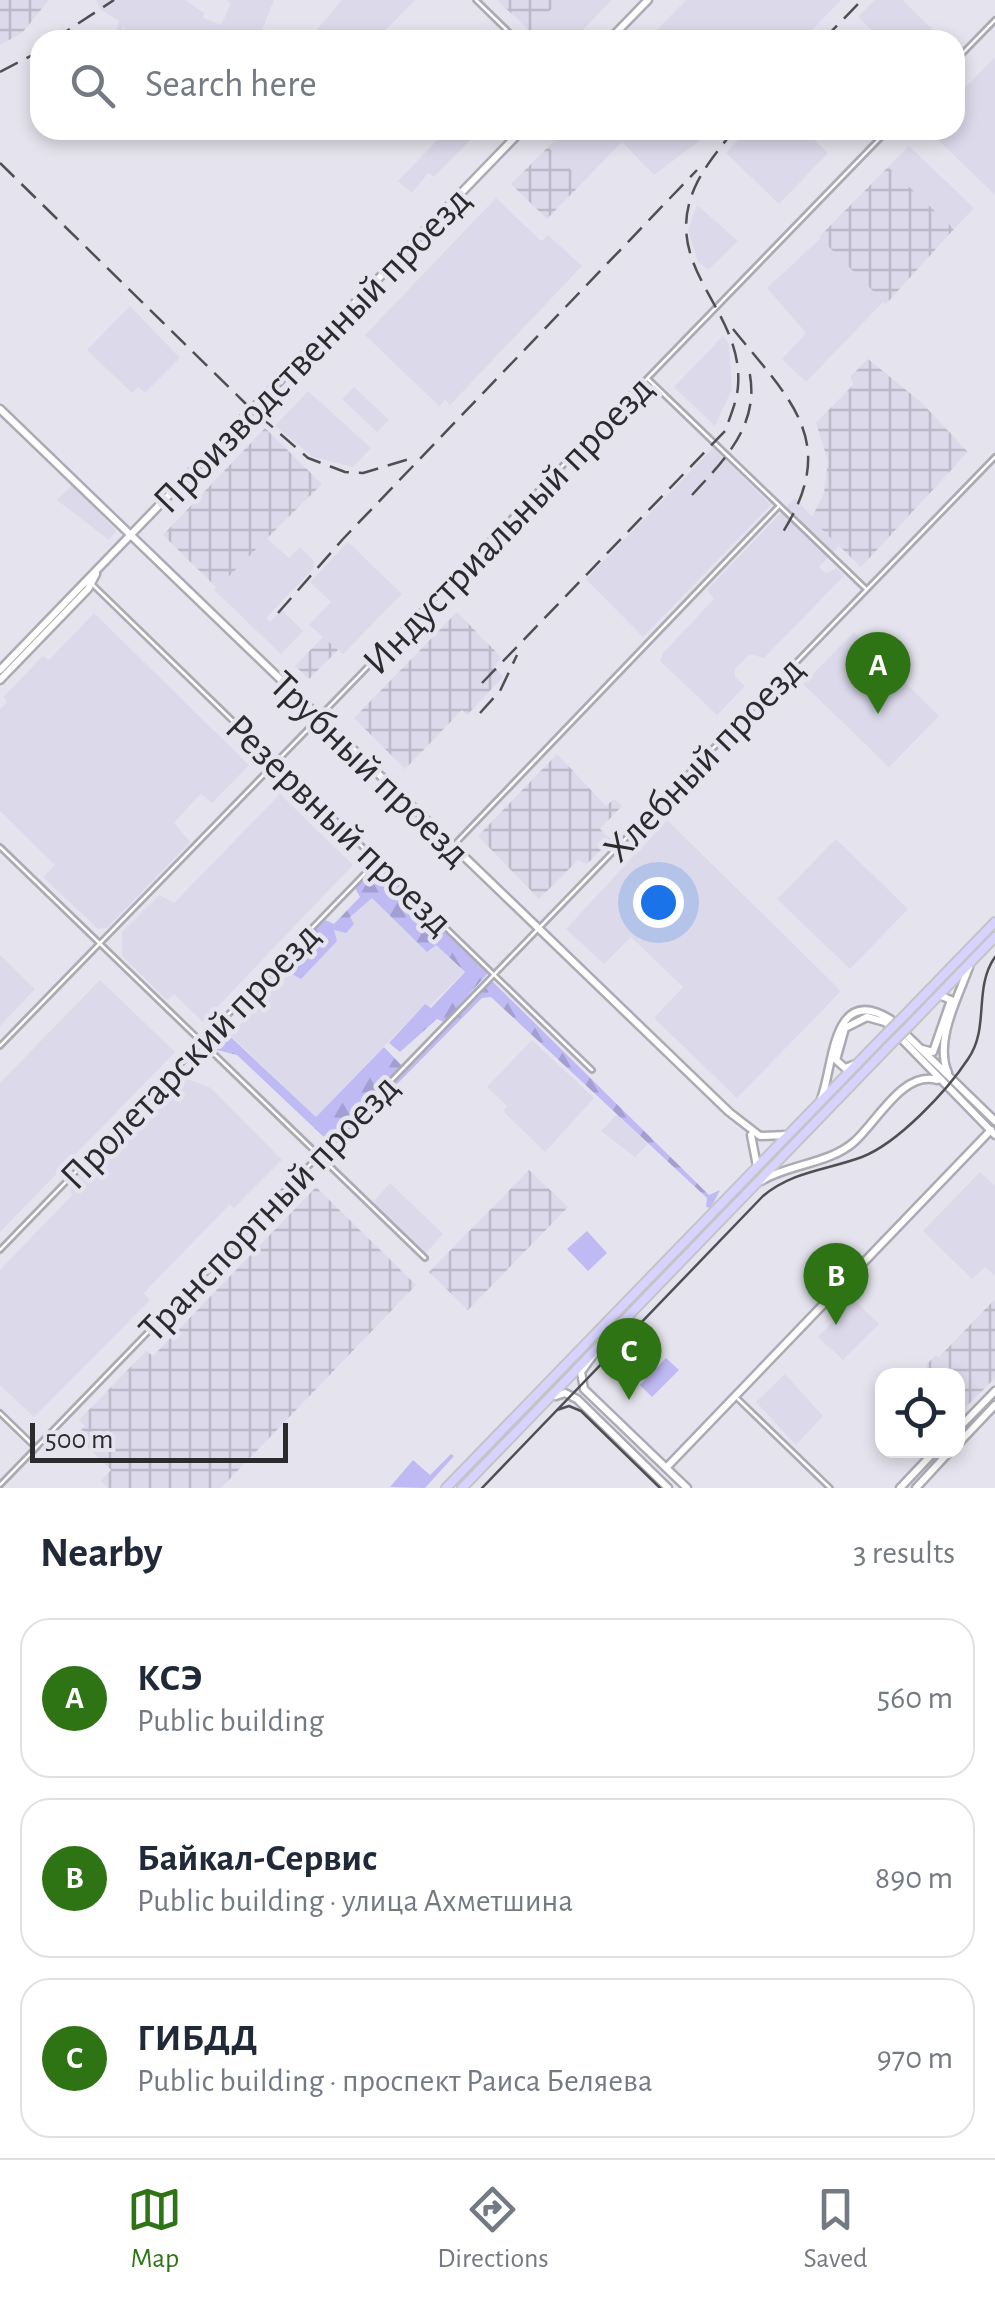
<!DOCTYPE html>
<meta charset="utf-8">
<style>
body{margin:0;font-family:"Alegreya Sans",sans-serif;background:#f6f6f7;color:#1f2937}
.controls{position:absolute;right:30px;bottom:30px;display:grid;overflow:hidden;border-radius:20px;box-shadow:0 5px 15px #0003}
.controls button{width:90px;height:90px;display:grid;place-items:center;padding:0;border:0;border-bottom:2px solid #e0e1e3;background:#fff;color:#1f2937;font:50px sans-serif}
.scale{position:absolute;left:30px;bottom:25px;width:258px;box-sizing:border-box;padding-left:10px;border:5px solid #2b2b2e;border-top:0;font-size:28px;line-height:35px;white-space:nowrap;color:#2b2b2e;-webkit-text-stroke:8px #e5e4ee;paint-order:stroke}
.you{position:absolute;left:658px;top:902px;width:35px;height:35px;margin:-25px;border:8px solid #fff;border-radius:50%;background:#1a73e8;box-shadow:0 0 0 15px #1a73e833}
.badge{display:grid;place-items:center;width:65px;height:65px;border-radius:50%;background:#2e7415;color:#fff;font-size:32px;font-weight:700}
.pin{position:absolute;translate:-50% -82px;filter:drop-shadow(0 2px 5px #0008)}
.pin::after{content:'';position:absolute;top:52px;width:35px;height:30px;background:inherit;clip-path:polygon(0 0,100% 0,50% 100%)}
.list{margin:0;padding:0;list-style:none}
h2{display:flex;justify-content:space-between;align-items:center;height:130px;margin:0;padding:0 40px;font-size:42px}
h2 small{font-size:32px;font-weight:400;color:#747a83}
.list li{display:grid;grid-template-columns:65px 1fr auto;gap:30px;align-items:center;box-sizing:border-box;height:160px;margin:0 20px 20px;padding:0 20px;border:2px solid #e0e1e3;border-radius:30px}
.list b{display:block;font-size:38px;white-space:nowrap}
.list p{margin:0;font-size:32px;white-space:nowrap;color:#747a83}
.list em{font-size:32px;font-style:normal;color:#747a83}
.icon{flex:none;width:55px;height:55px;fill:none;stroke:currentColor;stroke-width:2;stroke-linecap:round;stroke-linejoin:round}
.map{position:relative;flex:none;width:995px;height:1488px;overflow:hidden}
.search{position:absolute;background:#fff;box-shadow:0 5px 15px #0003;left:30px;right:30px;top:30px;height:110px;display:flex;align-items:center;gap:25px;box-sizing:border-box;padding:0 35px;border-radius:30px;color:#747a83;font-size:38px}
.sheet{height:670px;background:#fff}
nav{display:flex;justify-content:space-around;align-items:center;box-sizing:border-box;height:140px;border-top:2px solid #e0e1e3;background:#fff;font-size:28px;color:#747a83}
nav a{display:grid;justify-items:center;gap:5px}
nav .on{color:#2e7415}
.map>svg:first-child{display:block}
.built{fill:#dbd9ea}
.industrial{fill:url(#industrial-grid)}
.grass{fill:#bfb9f4}
.forest{fill:url(#forest-firs)}
.lines{fill:none;stroke-linecap:round;stroke-linejoin:round}
.street-casing{stroke:#acabb4;stroke-width:8}
.secondary-casing{stroke:#acabb4;stroke-width:11}
.primary-casing{stroke:#c4c4c4;stroke-width:12}
.street{stroke:#fff;stroke-width:2.5}
.secondary{stroke:#fff;stroke-width:6}
.primary{stroke:#d7d2ff;stroke-width:8}
.tram{stroke:#4f4f53;stroke-width:2.5}
.rail{stroke:#4f4f53;stroke-width:2.5;stroke-dasharray:20 10;stroke-linecap:butt}
.primary-bridge-casing{stroke:#c4c4c4;stroke-width:12;stroke-linecap:butt}
.primary-bridge{stroke:#d7d2ff;stroke-width:8}
.labels{text-anchor:middle;stroke-width:9;stroke-linejoin:round;paint-order:stroke}
.street-label{font-size:40px;fill:#2b2b2e;stroke:#e5e4ee}
</style>
<div class="map">
<svg width="995" height="1488" viewBox="0 0 995 1488">
<defs>
<pattern id="industrial-grid" width="8" height="8" patternUnits="userSpaceOnUse" patternTransform="scale(2.5)"><rect width="8" height="8" fill="#dbd9ea"/><path d="M0 4h8M4 0v8" fill="none" stroke="#bcbac9"/></pattern>
<pattern id="forest-firs" width="22" height="20" patternUnits="userSpaceOnUse" patternTransform="scale(2.5)"><rect width="22" height="20" fill="#bfb9f4"/><path d="M5 1l3.5 6h-7zM16 11l3.5 6h-7z" fill="#a49fd2"/></pattern>
</defs>
<rect width="100%" height="100%" fill="#e5e4ee"/>
<path class="built" d="M96 0H185L204 13 203 18 221 25 231 4 226 0H274L258 40H146L124 31V25L118 40H113L119 21 100 9Z
M342 0H415L376 40H319L313 34Z
M560 0H612L573 40H539L530 31Z
M686 0H841L802 40H647Z
M875 0H903L939 36 935 40H882L858 17Z
M995 57V195L928 130H955V98Z
M447 130H480L434 177 428 173 412 193 398 181Z
M564 130H714L654 175 622 142 583 182 548 147Z
M747 130H804L828 153 779 204 726 153Z
M909 146 974 208 954 229 888 167Z
M496 198 541 241 548 235 582 266 450 405 445 400 439 406 365 335Z
M697 205 738 241 708 270 698 262 688 230Z
M823 236 887 298 806 382 782 359 806 333 767 288Z
M130 306 180 358 145 393 138 387 132 393 87 350Z
M723 336 729 344 732 389 715 426 674 387Z
M354 387 389 420 377 432 342 399Z
M308 391 371 448 353 467 313 457 275 426Z
M713 448 771 505 643 637 586 579Z
M73 484 116 531 109 540 57 500Z
M795 498 839 546 819 567 826 573 837 568 844 576 764 658 750 654 735 669V677L745 686 717 715 660 661 663 653 714 599 707 590Z
M265 537 289 558 300 547 314 561 313 569 266 618 270 622 282 610 303 631 281 654 214 590Z
M348 542 402 594 343 654 309 625 331 602 310 582Z
M94 613 249 765 212 803 201 794 192 803 174 823 190 842 107 928 98 929 43 877 55 865 0 811V709L7 702 3 697 43 656 49 660Z
M854 632 939 716 889 767 803 684Z
M280 794 353 865 203 1022 174 994 167 1000 122 956V932L159 895 174 903Z
M667 820 841 991 737 1098 654 1018 683 987 631 937 604 964 566 929Z
M836 839 908 909 850 969 777 899Z
M372 884 464 972 429 1007 425 1004 316 1117 230 1035Z
M0 955 35 989 0 1026Z
M100 980 175 1052 0 1232V1083Z
M532 1040 594 1098 545 1152 503 1111 507 1106 487 1087Z
M185 1078 211 1088 282 1160 234 1208 230 1204 165 1271 144 1293 150 1300 34 1417 0 1385V1270L72 1195 70 1187 79 1175H92Z
M617 1114 648 1144 635 1157 601 1131Z
M980 1172 995 1186V1276L985 1267 972 1279 923 1231Z
M390 1183 443 1234 425 1254 373 1202Z
M854 1300 879 1324 843 1360 818 1337Z
M785 1374 823 1416 796 1445 756 1402Z"/>
<path class="industrial" d="M0 0H49L22 33 0 45Z
M497 0H560L530 31Z
M548 147 583 182 547 219 511 184Z
M888 167 954 229 886 304 819 237Z
M868 359 922 403 968 452 861 567 811 519 824 493 828 461 816 423 853 385 851 376Z
M265 428 322 484 217 588 163 535Z
M457 612 501 657 494 667 503 677 467 715 462 710 405 769 354 718Z
M323 637 338 650 309 679 295 666Z
M557 754 606 806 614 799 622 806 600 829 611 840 587 864 578 860 539 899 478 836Z
M529 1170 568 1207 468 1310 429 1272Z
M316 1187 416 1285 221 1488H108L101 1481 111 1470 75 1435 85 1426 79 1420 146 1351 153 1356Z
M995 1299V1378L966 1407 963 1404 958 1409V1376L922 1375 928 1370 925 1366 936 1355 939 1357Z"/>
<path class="grass" d="M587 1231 607 1253 588 1271 567 1249Z
M666 1358 679 1370 652 1397 640 1385Z
M451 1454 454 1456 425 1488 390 1487 413 1460 430 1475Z"/>
<path class="forest" d="M382 872 489 972 444 1022 437 1019 400 1052 389 1043 425 1004 431 1008 465 972 436 945 427 952 372 898 350 917 354 924 346 933 334 930 337 941 301 979 287 971 244 1014 243 1006 325 920 334 924 360 897 355 888 367 875 374 879Z
M491 980 709 1195 720 1190 711 1208 706 1207 707 1198 491 997 482 998 394 1087 390 1085Z
M221 1028 316 1117 384 1047 402 1066 328 1141 237 1055 213 1049 210 1039Z"/>
<g class="lines">
<defs>
<path id="street" d="M476 0 517 40
M955 61 995 20
M648 379 865 588
M92 584 592 1070
M322 714 888 130
M453 846 779 506
M0 847 425 1258
M0 1046 317 720
M0 1250 377 861
M738 1399 830 1488
M0 1413 34 1446
M0 1485 995 457"/>
<path id="secondary" d="M609 40 648 0
M0 409 729 1112 760 1136 787 1135
M0 670 522 130
M0 680 88 589 96 574
M922 1049 933 1052 951 1000 939 995
M856 1064 845 1068 836 1060 845 1028 867 1017 885 1022 995 1135
M948 1073C934 1041 958 998 969 967
M821 1099C834 1067 831 983 890 1019L995 1121
M751 1135 757 1166
M761 1181C789 1164 829 1164 854 1142 877 1122 903 1070 937 1080
M594 1354 581 1372 584 1389 687 1488
M556 1396 565 1393 577 1399 668 1488
M958 1429 995 1391
M958 1444 995 1405
M666 1468 991 1130
M900 1488 936 1450
M916 1488 951 1450"/>
<path id="primary" d="M902 1018 995 922
M909 1026 995 937
M446 1488 883 1037
M462 1488 891 1044"/>
</defs>
<use href="#street" class="street-casing"/>
<use href="#secondary" class="secondary-casing"/>
<use href="#primary" class="primary-casing"/>
<use href="#street" class="street"/>
<use href="#secondary" class="secondary"/>
<use href="#primary" class="primary"/>
<path class="tram" d="M557 1410 569 1406 581 1411 660 1488
M482 1488 763 1196C793 1171 827 1170 862 1157 898 1143 947 1091 968 1059 990 1028 973 988 995 957"/>
<path class="rail" d="M53 40 114 0
M823 40 862 0
M0 72 40 51
M0 163 246 404 308 458 345 472 363 473 416 457
M733 329C791 401 841 442 781 535
M692 495C725 459 761 424 749 370
M278 613 343 539 697 170
M482 683 725 431C730 417 737 401 738 386 744 309 659 268 695 187 704 167 718 151 730 135
M480 713 500 691 517 655"/>
<defs>
<path id="primary-bridge" d="M883 1037 902 1018
M891 1044 909 1026"/>
</defs>
<use href="#primary-bridge" class="primary-bridge-casing"/>
<use href="#primary-bridge" class="primary-bridge"/>
</g>
<g class="labels">
<g class="street-label">
<text transform="translate(311 349) rotate(-46)" y="14">Производственный проезд</text>
<text transform="translate(507 524) rotate(-46)" y="14">Индустриальный проезд</text>
<text transform="translate(703 758) rotate(-46)" y="14">Хлебный проезд</text>
<text transform="translate(371 768) rotate(44)" y="14">Трубный проезд</text>
<text transform="translate(340 824) rotate(44)" y="14">Резервный проезд</text>
<text transform="translate(189 1055) rotate(-46)" y="14">Пролетарский проезд</text>
<text transform="translate(268 1207) rotate(-46)" y="14">Транспортный проезд</text>
</g>
</g>
</svg>
<div class="controls">
<button><svg class="icon" aria-label="locate" viewBox="0 0 24 24"><circle cx="12" cy="12" r="6"/><path d="M12 2v4M12 18v4M2 12h4M18 12h4"/></svg></button>
</div>
<div class="scale">500 m</div>
<div class="you"></div>
<div class="pin badge" style="left:878px;top:714px">A</div>
<div class="pin badge" style="left:836px;top:1325px">B</div>
<div class="pin badge" style="left:629px;top:1400px">C</div>
<div class="search"><svg class="icon" aria-label="search" viewBox="0 0 24 24"><circle cx="10" cy="10" r="6"/><path d="M15 15l6 6"/></svg>Search here</div>
</div>
<section class="sheet">
<h2>Nearby<small>3 results</small></h2>
<ul class="list">
<li><span class="badge">A</span><div><b>КСЭ</b><p>Public building</p></div><em>560 m</em></li>
<li><span class="badge">B</span><div><b>Байкал-Сервис</b><p>Public building · улица Ахметшина</p></div><em>890 m</em></li>
<li><span class="badge">C</span><div><b>ГИБДД</b><p>Public building · проспект Раиса Беляева</p></div><em>970 m</em></li>
</ul>
</section>
<nav>
<a class="on"><svg class="icon" aria-label="map" viewBox="0 0 24 24"><path d="M3 6l6-2 6 2 6-2v14l-6 2-6-2-6 2zM9 4v14M15 6v14"/></svg>Map</a>
<a><svg class="icon" aria-label="directions" viewBox="0 0 24 24"><path d="M12 3l9 9-9 9-9-9zM9 14v-3h6M13 9l2 2-2 2"/></svg>Directions</a>
<a><svg class="icon" aria-label="saved" viewBox="0 0 24 24"><path d="M7 4h10v16l-5-4-5 4z"/></svg>Saved</a>
</nav>
